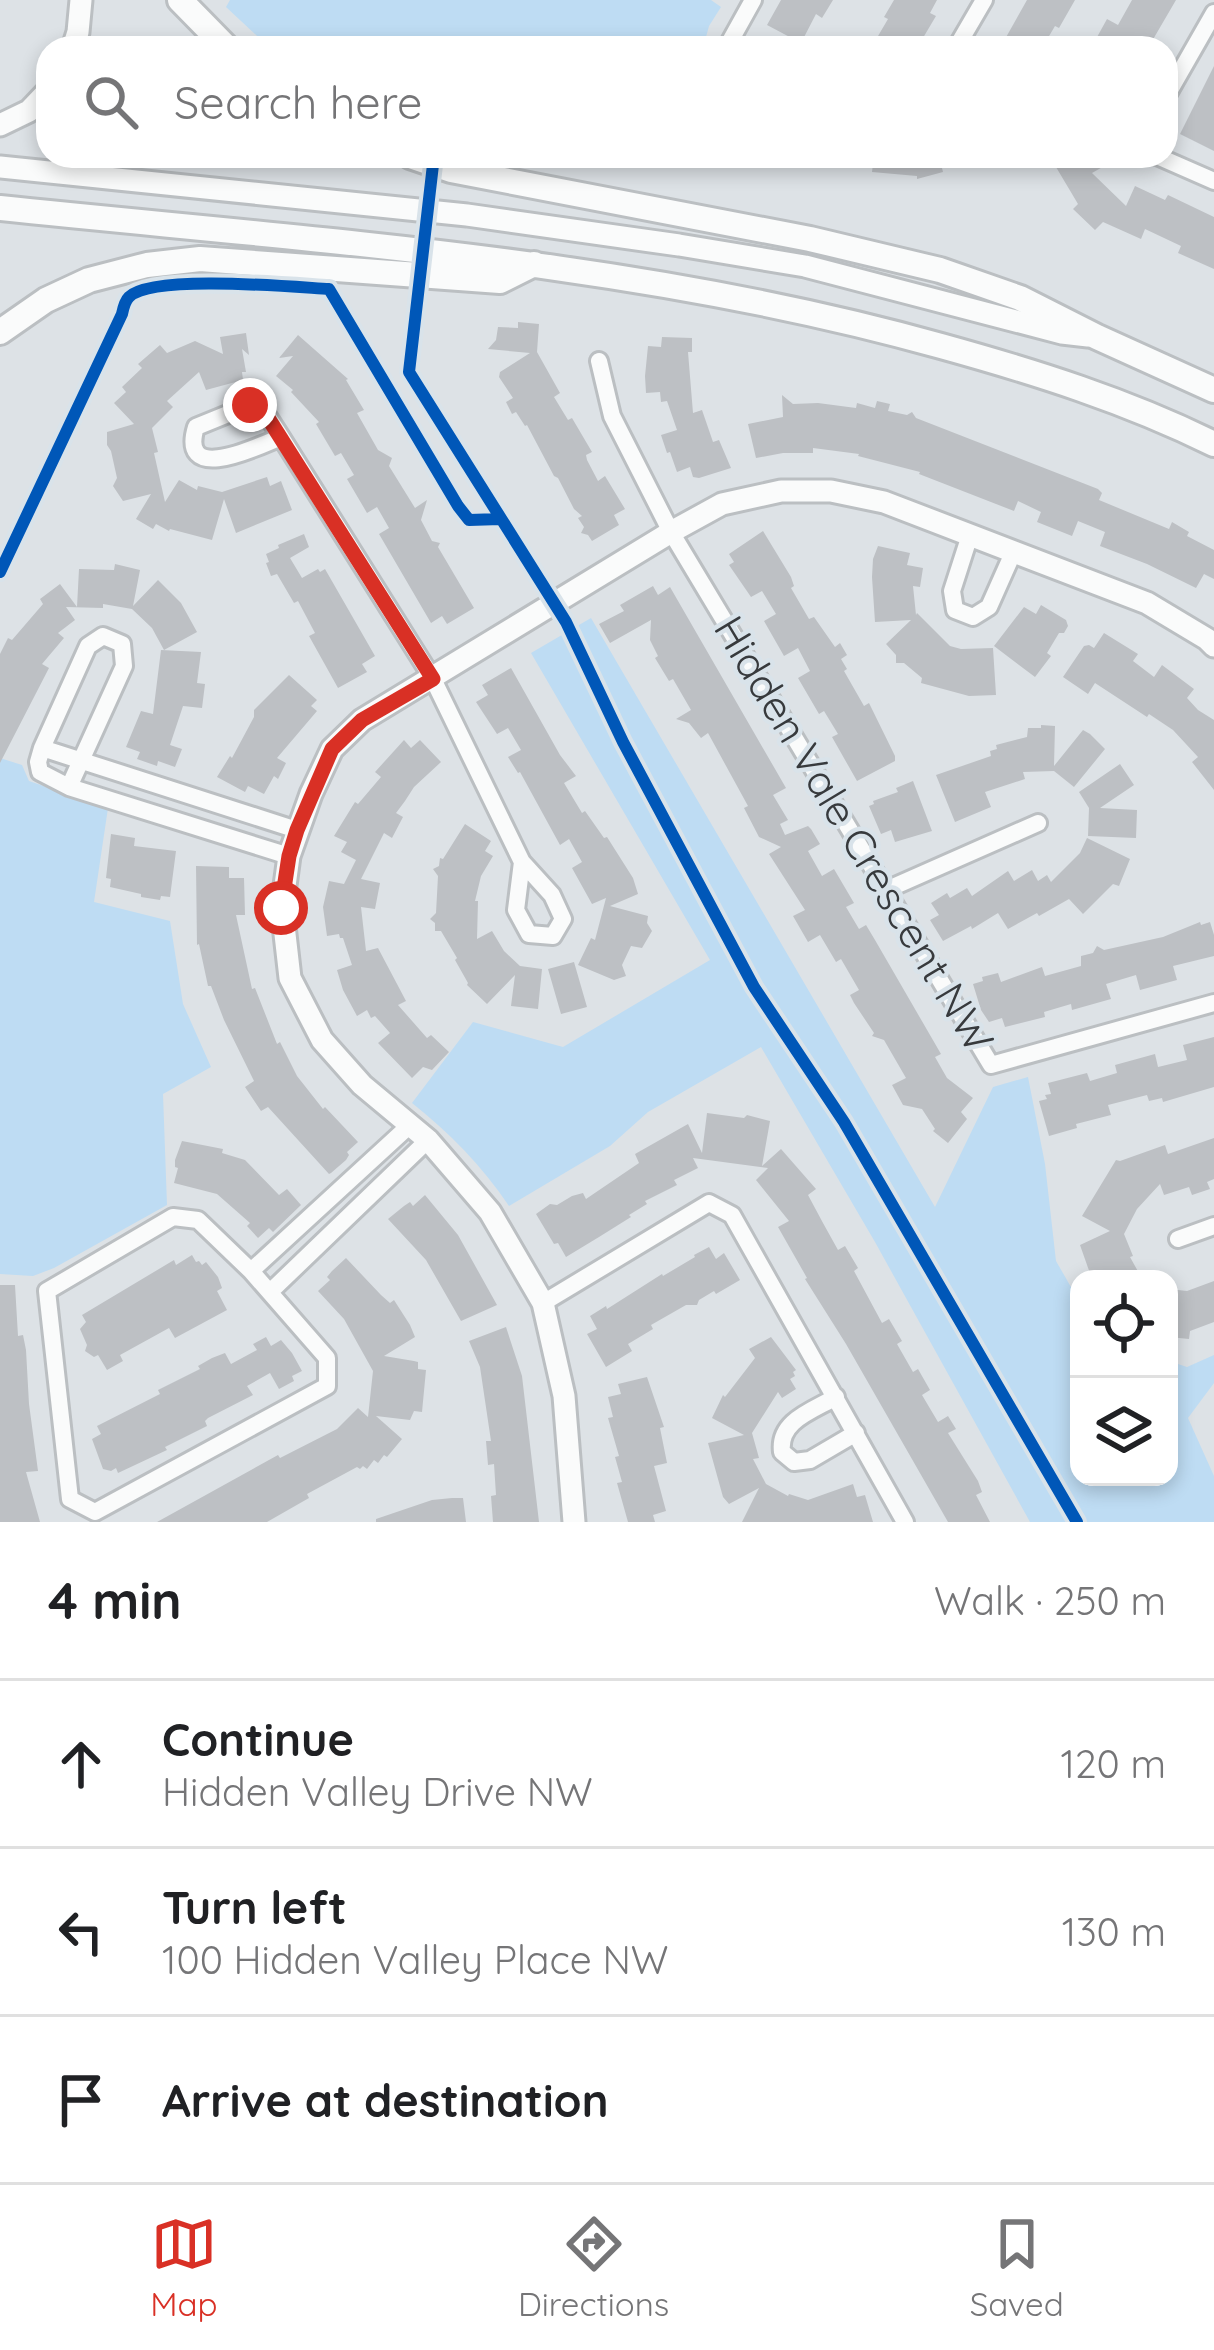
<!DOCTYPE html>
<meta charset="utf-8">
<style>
body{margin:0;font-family:Quicksand,sans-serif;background:#f2f2f2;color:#202124}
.controls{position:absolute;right:36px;bottom:36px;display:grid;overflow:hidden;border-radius:24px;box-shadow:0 6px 18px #0003}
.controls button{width:108px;height:108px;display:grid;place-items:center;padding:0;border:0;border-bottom:3px solid #e0e0e0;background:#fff;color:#202124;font:60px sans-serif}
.stop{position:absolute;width:36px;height:36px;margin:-27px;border:9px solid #d93025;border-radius:50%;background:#fff}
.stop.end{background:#d93025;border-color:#fff;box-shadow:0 3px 12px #0008}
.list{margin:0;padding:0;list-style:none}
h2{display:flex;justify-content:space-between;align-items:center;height:156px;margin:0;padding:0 48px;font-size:51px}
h2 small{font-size:39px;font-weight:400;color:#757577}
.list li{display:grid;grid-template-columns:78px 1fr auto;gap:36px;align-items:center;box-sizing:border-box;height:168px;padding:0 48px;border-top:3px solid #e0e0e0}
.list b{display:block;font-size:45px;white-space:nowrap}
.list p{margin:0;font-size:39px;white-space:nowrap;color:#757577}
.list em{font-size:39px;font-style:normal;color:#757577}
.icon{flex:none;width:66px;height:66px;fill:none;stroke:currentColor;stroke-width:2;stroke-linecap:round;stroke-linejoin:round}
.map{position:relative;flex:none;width:1214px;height:1522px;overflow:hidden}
.search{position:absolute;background:#fff;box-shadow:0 6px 18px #0003;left:36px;right:36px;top:36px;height:132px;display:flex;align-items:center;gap:30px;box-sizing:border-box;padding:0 42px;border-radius:36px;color:#757577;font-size:45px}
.sheet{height:660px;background:#fff}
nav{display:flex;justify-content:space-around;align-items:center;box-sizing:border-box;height:168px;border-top:3px solid #e0e0e0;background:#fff;font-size:33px;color:#757577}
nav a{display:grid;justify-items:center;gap:6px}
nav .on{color:#d93025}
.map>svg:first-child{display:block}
.green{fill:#bedcf3}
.building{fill:#bdc0c4}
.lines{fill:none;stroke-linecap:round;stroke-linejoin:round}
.street-casing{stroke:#bbbfc2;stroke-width:22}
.secondary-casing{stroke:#bbbfc2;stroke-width:27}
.primary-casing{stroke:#bbbfc2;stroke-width:30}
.street{stroke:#fafbfb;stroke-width:16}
.secondary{stroke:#fafbfb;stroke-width:21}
.primary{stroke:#fafbfb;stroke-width:24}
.cycleway-casing{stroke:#d9e3ea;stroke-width:20}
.cycleway{stroke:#0057b8;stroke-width:12}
.route{stroke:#d93025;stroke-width:15}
.labels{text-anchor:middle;stroke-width:9;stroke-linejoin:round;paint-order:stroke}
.street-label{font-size:42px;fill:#373a3d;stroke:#d9e3ea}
</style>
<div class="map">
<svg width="1214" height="1522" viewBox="0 0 1214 1522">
<rect width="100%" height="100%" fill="#dde2e6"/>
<path class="green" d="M230 0H711L721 7 709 26 703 48H270L226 7Z
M591 618 935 1207 993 1087 1028 1077 1045 1164 1056 1261 1079 1301V1477H1169V1361L1187 1367 1214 1355V1383L1188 1418 1214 1476V1522H1030L875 1242 761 1047 648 1112 610 1146 509 1206C482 1166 450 1133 412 1103L473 1022 563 1047 710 960 531 653Z
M0 758 22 765 29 781 108 808 94 902 170 921 183 1004 211 1067 163 1094 167 1205 54 1268 33 1276 0 1274Z"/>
<path class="building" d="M781 0H833L822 18 816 14 801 43 767 25Z
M894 0H937L930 13 936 16 917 48H871L888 19 884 17Z
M1027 0H1075L1059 28 1055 26 1042 48H1000Z
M1132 0H1176L1148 48H1091L1107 19 1118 25Z
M1214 66V151L1180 134Z
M874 156H939L943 172 917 179V176L872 172Z
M1063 156H1100L1106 165 1092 173 1126 206 1135 186 1165 200 1168 195 1214 217V269L1178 253 1181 246 1145 229 1141 239 1103 222 1095 230 1073 209 1078 204 1053 162Z
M518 322 539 324 537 352 560 393 554 397 568 420 572 418 592 452 586 455 587 460 598 481 605 476 625 509 614 515 619 525 592 541 588 535 581 533 584 527 578 518 582 516 574 509 558 478 554 476 527 425 525 426 516 412 512 414 506 402 513 398 499 377 500 372 530 353 488 349 496 340 498 327 518 328Z
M246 333 249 355 242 349 246 372H242L243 380 206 390 199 372 167 401 173 407 152 428 158 452 154 453 165 502 179 480 197 490 198 486 222 492 267 477 270 486 281 481 292 510 236 533 224 499 212 540 170 529 169 531 156 524 153 529 136 519 151 494 123 501 113 486 117 478 111 451 107 445V432L134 424 114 403 126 392 122 387 142 368 138 364 160 345 167 353 195 341 223 354 220 337Z
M298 335 348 379 346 380 364 410 357 413 378 450 392 458 389 466 415 508 427 500 421 520 432 541 440 543 438 547 474 608 447 624 442 616 431 623 379 534 389 528 377 507 367 513 347 479 354 475 341 453 335 456 316 424 319 422 291 392 293 390 276 376 293 356 279 358Z
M662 337 692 338V352H688L693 413 702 410 713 442 719 440 731 468 699 478 693 477 690 467 677 472 670 452 667 453 661 435 677 430 667 401 661 402 660 392 646 393 645 376 648 346 661 347Z
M782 395 793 404 818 403 856 408 857 403 875 408 877 401 890 404 888 411 907 415 912 412 916 418 1098 489 1102 493 1099 500 1169 529 1172 522 1189 532 1187 536 1214 550V579L1204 574 1196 588 1147 564 1100 546 1105 532 1078 521 1072 536 1037 522 1041 512 1018 501 1014 511 919 474 920 472 858 456 859 454 813 448V453H783L756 458 748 424 783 417Z
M763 531 791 577 794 586 791 588 809 619 814 617 835 647 840 643 847 655 841 659 847 669 844 671 864 706 869 703 895 756V761L857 781 832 737 838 734 824 711 819 714 798 678 810 671 798 648 784 656 764 621 776 614 762 591 751 597 729 565 734 562 729 554Z
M304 534 309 547 290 558 302 578 318 569 320 572 325 569 375 656 362 664 367 672 338 688 309 636 315 633 298 601 294 603 277 574 271 576 266 563 269 562 266 554 279 548 278 545Z
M878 546 910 553 907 565 923 568 920 587 913 586 916 615 917 613 950 646 961 649 993 648 996 695 969 696 921 683 922 678 904 663H896V655L886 644 911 620 875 622 872 577 873 559Z
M115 564 140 570 133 606 158 580 181 603 197 632 164 650 152 628 132 609 103 604V608L66 607 75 620 58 633 64 638 42 664 49 668 0 763V654L8 638 12 640 43 604 40 599 60 584 77 607 79 569 114 570Z
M653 586 658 595 670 587 786 788 773 795 788 820 780 824 785 835 808 826 811 829 820 844 808 851 822 876 834 869 854 903 846 907 859 929 866 925 875 940 941 1054 935 1057 947 1078 973 1098 961 1112 967 1119 948 1143 933 1131 935 1129 922 1109 903 1105 892 1085 906 1078 884 1040 872 1036 874 1033 854 1003 850 995 859 990 841 959 836 962 820 935 808 942 793 916 805 910 769 854 781 847 759 837 744 808 748 806 708 733 701 738 689 723 676 719 691 710 673 679 669 681 655 658 658 656 650 640 651 620 610 643 599 624 624 611 620 605Z
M1041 605 1066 620 1068 626 1064 633H1059L1047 653 1051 656 1035 677 994 646 1024 607 1036 614Z
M1104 633 1138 654 1133 661 1154 677 1162 665 1194 689 1187 698 1198 710 1214 720V790L1192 762 1198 757 1173 730 1149 714 1147 717 1095 683 1088 694 1063 677 1084 646 1089 645 1094 648Z
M161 650 201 652 197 683 205 684 202 708 183 706 170 745 182 749 175 767 158 761 157 766 137 759 140 752 126 747 141 711 153 714Z
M511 668 560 755 576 776 564 783 582 813 585 811 604 838 607 837 633 878 638 894 610 906 648 916 647 923 652 931 642 948 631 946 622 965 626 976 614 980 578 965 591 938 595 940 606 898 592 904 572 868 582 862 569 839 560 845 520 772 518 773 508 757 521 750 508 728 497 734 476 702 488 695 482 685Z
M289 675 317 700 311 706 317 711 277 758 286 763 278 779 274 776 264 794 248 786 245 792 217 777 230 756 232 758 254 717V710Z
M1041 725 1055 726 1054 766 1083 730 1090 734 1105 749 1074 787 1054 771 1023 772 1025 779 985 792 991 807 955 822 936 775 991 756 990 751 997 749 996 745 1027 737 1028 728H1041Z
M404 740 411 748 420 740 441 762 414 787 405 801 396 813 403 817 392 838 384 833 361 879 380 883 375 909 361 907 366 951 378 948 406 1001 398 1005 427 1038 431 1035 449 1052 432 1070 423 1067 412 1078 378 1043 390 1033 375 1016 371 1018 367 1010 357 1016 343 990 337 970 352 965 343 938H340L339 934 327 936 323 907 329 881 344 884 356 860 341 852 347 842 334 836 355 802 358 804 381 777 375 772Z
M1120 764 1134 785 1100 808 1137 810 1136 838 1088 836 1089 808 1079 792Z
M913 781 932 831 895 842 891 830 881 834 869 806 874 804 873 801 898 792 896 788Z
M465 824 491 841 485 851 493 856 481 876 475 901H478L477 939 492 931 504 951 520 966 542 969 538 1009 511 1006 515 975 487 1004 467 985 468 983 455 960 457 958 441 931H435V923L430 919 436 913 438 876 433 869 439 866 440 858 443 859Z
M111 834 135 838 134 846 176 851 170 897 161 896 160 900 141 897V894L110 887 111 879 106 878Z
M1087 838 1130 859 1119 886 1113 884 1083 914 1069 899 1039 916 1037 913 1008 929 998 913 972 929 971 926 943 941 930 920 939 915 931 903 947 893 950 898 967 888 972 896 1008 871 1014 881 1032 870 1038 881 1047 875 1051 882 1080 853Z
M196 866 229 867V878H244L245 915H236L252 989 255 988 277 1044 280 1042 297 1076 323 1109 325 1107 358 1142 347 1152 349 1155 346 1160 331 1173 329 1174 268 1107 261 1111 245 1087 254 1081 224 1020 211 986H208L199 944 197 945Z
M1200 922 1201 925 1210 922 1214 935V956L1173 966 1177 980 1140 990 1136 975 1106 984 1111 999 1072 1010 1071 1004 1044 1012 1045 1017 1005 1027 1002 1018 989 1022 981 1010 973 984 983 981 982 977 998 973 1001 982 1042 967 1045 976 1081 966V956L1093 953 1097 946 1104 950 1163 937Z
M574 962 587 1007 561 1014 548 969Z
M1214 1037V1087L1163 1102 1162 1098 1149 1101 1147 1095 1108 1105 1111 1115 1076 1124 1077 1128 1049 1136 1039 1101 1047 1099 1045 1095 1051 1094 1048 1083 1087 1073 1090 1081 1117 1073 1115 1065 1155 1054 1158 1067 1187 1060 1183 1045Z
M707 1113 744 1118 747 1115 770 1121 762 1166 781 1149 816 1189 808 1195 823 1223 838 1250 845 1246 858 1268 854 1271 882 1323 889 1319 902 1341 897 1344 913 1372 918 1369 930 1390 922 1395 938 1422 948 1416 956 1429 948 1433 978 1481 982 1492 976 1495 990 1522H948L846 1344 805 1279 807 1278 778 1227 789 1221 756 1180 768 1168 693 1158 698 1168 674 1180 677 1185 645 1201 647 1204 629 1215 631 1217 599 1237 566 1257 558 1243 554 1244 536 1214 550 1204 557 1205 572 1196 583 1193 586 1199 639 1163 635 1154 688 1124 702 1153Z
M1214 1138V1179L1207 1182 1210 1189 1192 1195 1189 1187 1164 1195 1160 1184 1137 1209 1124 1234 1133 1256 1130 1257 1140 1275 1132 1279H1092L1080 1245 1110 1231 1082 1216 1116 1160 1120 1161 1165 1145 1168 1154Z
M182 1141 223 1149 222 1153 245 1160 279 1195 287 1189 301 1205 273 1232 269 1228 258 1238 247 1226 250 1223 217 1194 174 1183 178 1168 175 1167V1160Z
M425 1195 458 1235 497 1305 461 1321 426 1260 388 1219 404 1206 410 1202 413 1206Z
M709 1247 716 1259 724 1253 740 1280 716 1294 714 1291 699 1300 697 1305H686L651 1325 653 1329 628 1344 632 1351 606 1367 587 1334 597 1329 590 1316 606 1306 607 1309 662 1274 663 1276 695 1257 694 1255Z
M192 1255 196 1262 199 1261 202 1265 206 1262 218 1277 222 1288 217 1291 227 1310 175 1338 169 1328 120 1355 123 1361 107 1370 98 1355 94 1357 85 1351 87 1345 80 1329 86 1322 82 1315 174 1260 176 1265Z
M346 1258 381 1295 390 1303 394 1300 410 1325 415 1337 384 1356 414 1361 418 1362V1369L426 1370 422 1412 414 1411 410 1420 376 1416 402 1439 387 1457 384 1455 378 1463 374 1460 367 1469 363 1466 360 1469 357 1467 307 1494 309 1498 267 1522H157L278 1455 280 1458 337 1429 358 1408 368 1417 373 1371 344 1319 318 1291 330 1280 327 1277 332 1271Z
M1214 1281V1322L1190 1331 1189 1339 1169 1337V1289L1187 1291Z
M0 1285H15L18 1336 23 1335 26 1350 29 1404 38 1471 26 1472 40 1522H0Z
M506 1327 522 1376 539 1522H493L491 1496 496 1495 494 1464 488 1465 486 1441H491L480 1367 469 1341Z
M266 1337 271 1346 281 1340 292 1353 302 1371 292 1376 294 1381 279 1389 270 1373 247 1386 253 1395 208 1418 205 1421 207 1426 165 1447 167 1450 118 1473 116 1468 111 1471 103 1469 92 1439 101 1434 97 1426 160 1394 158 1390 200 1369 198 1366 212 1358 225 1353 231 1364 257 1350 253 1344Z
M771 1337 796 1370 793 1372 795 1376 790 1379 796 1389 782 1398 778 1392 752 1433 759 1458 753 1459 766 1484 788 1496 789 1494 808 1500 853 1484 857 1497 865 1495 873 1522H742L759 1488 729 1504 723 1497 708 1443 744 1435 712 1418 723 1395 725 1397 755 1358 749 1349Z
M647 1377 664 1427 660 1428 667 1463 654 1466 666 1511 653 1515 655 1522H628L617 1483 622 1482 615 1457 619 1456 608 1418 613 1417 608 1397 621 1394 618 1384Z
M452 1498H463L466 1522H376V1519L432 1500Z"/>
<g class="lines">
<defs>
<path id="street" d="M730 48 728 45 753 0
M956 48 984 0
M1166 97 1214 13
M1157 156 1214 181
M599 361 612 416 671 532 991 1065 1214 1003
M281 437C259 446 178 486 196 427L250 405 263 409 281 437 433 679 522 862 552 895 563 919 553 936 529 934 516 910 522 862
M970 535 952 591 955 610 973 617 989 607 1013 553
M42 748 297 830
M69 787 124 666 122 644 103 636 88 646 42 748 38 762 40 772 69 787 289 856
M886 890 1038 823
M173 1217 198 1220 251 1271 327 1358V1386L95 1512 70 1499 47 1291Z
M1178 1239 1214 1226
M251 1271 410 1125
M270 1292 428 1140
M543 1303 709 1203 732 1215 905 1522
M836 1397C812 1411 778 1421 782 1452L794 1462 810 1460 856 1433"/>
<path id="secondary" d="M73 48 78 32 81 0
M0 125 29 111 48 91
M0 167 467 215 679 245 805 266 1062 333 1088 336
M574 1522 564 1396 543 1303 490 1212 428 1140 362 1085 322 1040 290 978 282 908 289 856 311 794 332 749 362 720 671 532 722 504 781 491H831L884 502 1147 603 1207 639 1214 646"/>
<path id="primary" d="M180 0 227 48
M410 156 451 170 810 239 940 270 1020 298 1097 337 1214 390
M0 208C315 241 635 260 941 346 1035 372 1127 401 1214 444
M0 332 46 300 89 280 147 265 200 259 500 281 534 264"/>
</defs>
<use href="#street" class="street-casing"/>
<use href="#secondary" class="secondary-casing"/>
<use href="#primary" class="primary-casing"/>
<use href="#street" class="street"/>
<use href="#secondary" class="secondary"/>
<use href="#primary" class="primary"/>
<defs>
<path id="cycleway" d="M434 156 409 372 566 622 623 742 754 987 844 1122 1077 1522
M0 572 122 314C123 309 125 301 129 297 152 274 293 287 329 289L458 506 469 520 500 519"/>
</defs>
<use href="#cycleway" class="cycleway-casing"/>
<use href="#cycleway" class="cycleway"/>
</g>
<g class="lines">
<path class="route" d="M250 405 263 410 433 679 362 720 332 749 297 830 289 856 281 908"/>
</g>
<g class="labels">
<g class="street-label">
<text transform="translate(854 834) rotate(59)" y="15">Hidden Vale Crescent NW</text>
</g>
</g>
</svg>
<div class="controls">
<button><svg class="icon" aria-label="locate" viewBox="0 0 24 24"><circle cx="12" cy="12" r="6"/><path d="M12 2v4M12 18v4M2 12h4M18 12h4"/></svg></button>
<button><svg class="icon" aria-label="layers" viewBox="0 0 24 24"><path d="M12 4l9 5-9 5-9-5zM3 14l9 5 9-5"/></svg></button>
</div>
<div class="stop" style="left:281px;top:908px"></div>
<div class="stop end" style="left:250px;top:405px"></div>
<div class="search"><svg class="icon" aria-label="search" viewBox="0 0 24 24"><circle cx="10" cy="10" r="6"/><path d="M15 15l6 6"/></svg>Search here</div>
</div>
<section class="sheet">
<h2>4 min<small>Walk · 250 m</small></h2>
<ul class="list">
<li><svg class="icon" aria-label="ahead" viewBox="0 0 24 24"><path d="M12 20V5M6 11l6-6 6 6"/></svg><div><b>Continue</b><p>Hidden Valley Drive NW</p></div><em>120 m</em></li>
<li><svg class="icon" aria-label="left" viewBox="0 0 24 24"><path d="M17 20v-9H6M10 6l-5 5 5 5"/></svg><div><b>Turn left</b><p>100 Hidden Valley Place NW</p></div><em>130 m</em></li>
<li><svg class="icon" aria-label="arrive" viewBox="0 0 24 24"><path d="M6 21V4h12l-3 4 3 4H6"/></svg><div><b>Arrive at destination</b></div></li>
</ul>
</section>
<nav>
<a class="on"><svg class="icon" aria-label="map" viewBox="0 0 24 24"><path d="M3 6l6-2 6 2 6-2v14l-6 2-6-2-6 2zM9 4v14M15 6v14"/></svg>Map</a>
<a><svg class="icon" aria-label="directions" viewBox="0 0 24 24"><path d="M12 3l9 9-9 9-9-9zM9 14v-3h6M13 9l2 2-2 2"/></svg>Directions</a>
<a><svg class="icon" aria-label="saved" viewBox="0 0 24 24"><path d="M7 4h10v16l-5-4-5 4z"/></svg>Saved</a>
</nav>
